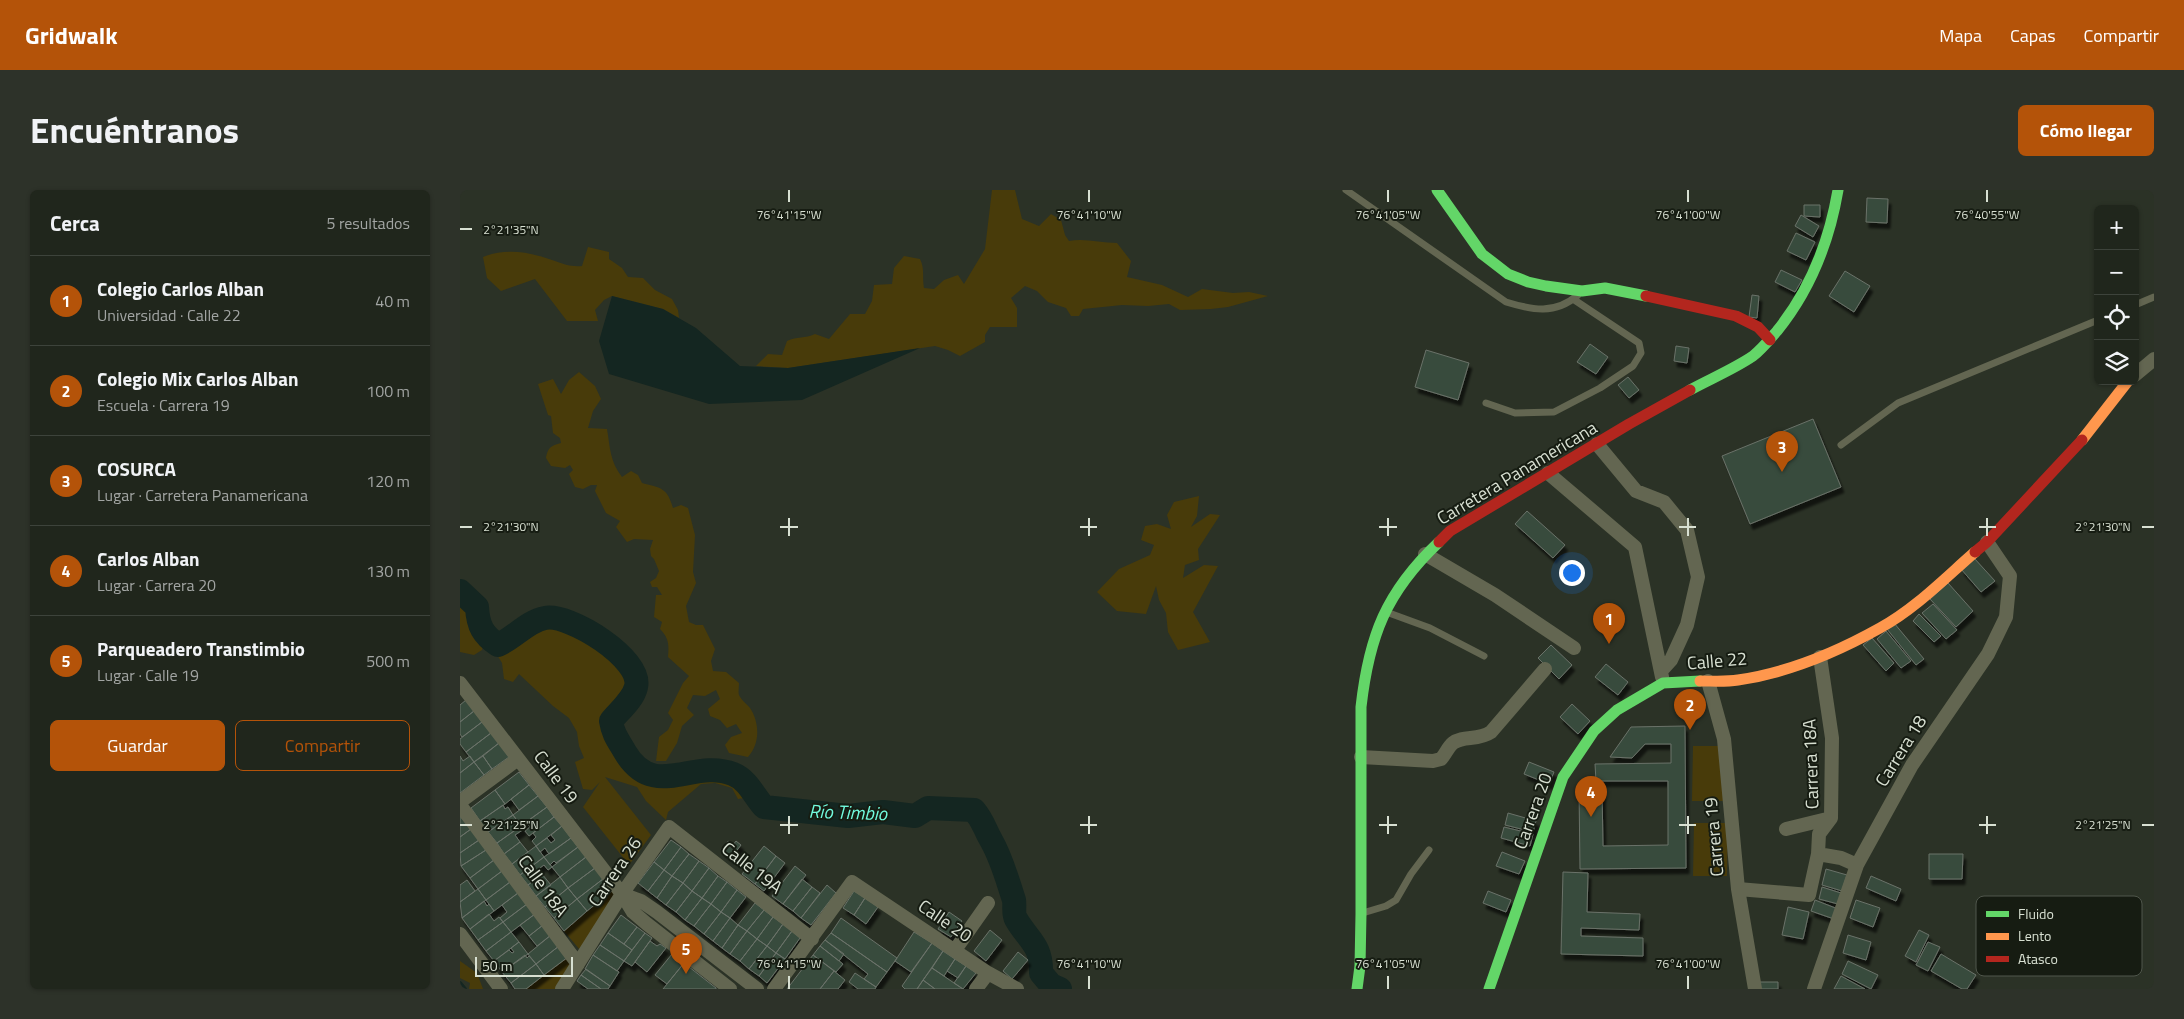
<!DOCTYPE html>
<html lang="es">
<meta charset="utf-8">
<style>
body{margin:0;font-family:"Titillium Web",sans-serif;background:#2d3229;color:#f1f3f6}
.controls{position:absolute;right:15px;top:15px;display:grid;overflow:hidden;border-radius:8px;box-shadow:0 1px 4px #0004}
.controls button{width:45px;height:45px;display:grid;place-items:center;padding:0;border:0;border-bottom:1px solid #3d433b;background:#20261c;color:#f1f3f6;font:25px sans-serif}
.scale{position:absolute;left:15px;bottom:12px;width:98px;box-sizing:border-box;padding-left:5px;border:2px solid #d8e0d2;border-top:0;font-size:14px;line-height:18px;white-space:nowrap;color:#d8e0d2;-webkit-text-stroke:4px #161c12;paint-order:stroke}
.you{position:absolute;left:1111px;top:382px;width:18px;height:18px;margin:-12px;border:4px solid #fff;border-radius:50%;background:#1a73e8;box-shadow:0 0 0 8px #1a73e833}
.badge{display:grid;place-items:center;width:32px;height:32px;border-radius:50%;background:#b45309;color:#fff;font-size:16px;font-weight:700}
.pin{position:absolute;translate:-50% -41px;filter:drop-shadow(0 1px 2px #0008)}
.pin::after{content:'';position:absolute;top:26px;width:18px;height:15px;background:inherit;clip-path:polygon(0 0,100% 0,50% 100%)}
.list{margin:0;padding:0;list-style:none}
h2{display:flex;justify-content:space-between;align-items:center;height:65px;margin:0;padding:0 20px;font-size:21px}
h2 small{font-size:16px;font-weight:400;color:#a2a5a3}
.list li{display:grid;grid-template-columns:32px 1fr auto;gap:15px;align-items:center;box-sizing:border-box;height:90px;padding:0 20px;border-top:1px solid #3d433b}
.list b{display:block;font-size:19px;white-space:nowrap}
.list p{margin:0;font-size:16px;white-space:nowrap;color:#a2a5a3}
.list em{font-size:16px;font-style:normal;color:#a2a5a3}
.actions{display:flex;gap:10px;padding:15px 20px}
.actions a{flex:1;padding:11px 0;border:1px solid #b45309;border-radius:8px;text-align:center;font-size:18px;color:#b45309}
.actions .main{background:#b45309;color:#fff}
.icon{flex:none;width:28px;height:28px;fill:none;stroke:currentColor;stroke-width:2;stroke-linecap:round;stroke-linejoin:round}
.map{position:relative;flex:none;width:1694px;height:799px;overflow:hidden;border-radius:8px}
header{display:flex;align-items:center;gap:30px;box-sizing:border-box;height:70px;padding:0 25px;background:#b45309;color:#fff}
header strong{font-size:24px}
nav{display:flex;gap:28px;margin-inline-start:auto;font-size:18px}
.intro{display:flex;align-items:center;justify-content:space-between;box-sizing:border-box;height:120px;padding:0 30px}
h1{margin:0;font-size:35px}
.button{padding:12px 22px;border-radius:8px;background:#b45309;color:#fff;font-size:18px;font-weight:700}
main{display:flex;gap:30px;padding:0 30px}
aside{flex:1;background:#20261c;border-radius:8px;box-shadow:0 1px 4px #0004}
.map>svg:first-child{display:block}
.green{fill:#483b0a}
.water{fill:#142621}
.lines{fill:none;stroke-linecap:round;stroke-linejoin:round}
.stream{stroke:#142621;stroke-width:4}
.river{stroke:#142621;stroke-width:24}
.building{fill:#394b3d;stroke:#6a7269;filter:url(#shadow)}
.lane{stroke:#636651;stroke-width:7}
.street{stroke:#636651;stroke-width:14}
.fast{stroke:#63d668;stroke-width:11}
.slow{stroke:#ff974d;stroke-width:11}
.jam{stroke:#b3261e;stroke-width:11}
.ticks{fill:none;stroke:#d8e0d2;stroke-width:2}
.labels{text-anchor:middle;stroke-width:4;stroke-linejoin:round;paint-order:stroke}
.street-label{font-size:18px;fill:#d8e0d2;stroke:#161c12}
.water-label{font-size:19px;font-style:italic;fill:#71f9dd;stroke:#161c12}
.key{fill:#161c12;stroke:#50574c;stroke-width:1}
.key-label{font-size:14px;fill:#d8e0d2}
.ticks-label{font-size:12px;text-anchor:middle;fill:#d8e0d2;stroke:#161c12;stroke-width:4;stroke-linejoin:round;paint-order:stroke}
</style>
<header>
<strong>Gridwalk</strong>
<nav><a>Mapa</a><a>Capas</a><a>Compartir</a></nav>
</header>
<div class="intro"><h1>Encuéntranos</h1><a class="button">Cómo llegar</a></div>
<main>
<aside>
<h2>Cerca<small>5 resultados</small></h2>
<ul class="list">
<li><span class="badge">1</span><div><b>Colegio Carlos Alban</b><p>Universidad · Calle 22</p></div><em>40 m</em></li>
<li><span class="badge">2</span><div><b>Colegio Mix Carlos Alban</b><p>Escuela · Carrera 19</p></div><em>100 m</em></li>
<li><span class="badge">3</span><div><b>COSURCA</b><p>Lugar · Carretera Panamericana</p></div><em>120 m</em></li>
<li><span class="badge">4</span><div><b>Carlos Alban</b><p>Lugar · Carrera 20</p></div><em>130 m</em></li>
<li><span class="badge">5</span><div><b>Parqueadero Transtimbio</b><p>Lugar · Calle 19</p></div><em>500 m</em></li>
</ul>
<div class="actions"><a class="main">Guardar</a><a>Compartir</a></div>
</aside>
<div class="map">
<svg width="1694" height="799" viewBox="0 0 1694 799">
<defs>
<filter id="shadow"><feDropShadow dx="3" dy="5.5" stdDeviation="1" flood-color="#0009"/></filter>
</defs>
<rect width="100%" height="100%" fill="#2b3226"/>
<path class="green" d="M532 0H555L562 29 579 36 591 24 601 30 605 45 609 51C625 48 640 53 657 53L671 71 667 87 702 95 728 107 742 99 773 103 789 102 808 106 768 117 751 119 720 120 709 114 688 116 662 115 623 119 619 126H611L606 118 588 112 577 101 565 96 551 108 557 118V137H530L525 145V152L500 166 488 160 475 156 328 178 296 176 308 164 322 165 327 151C337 146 345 149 355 144L369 149 390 124H405L412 111 414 95 432 94 434 78 444 66 460 69C465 79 462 87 464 98L474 99 484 90 498 85 504 94 525 59Z
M128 57 149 62V69L162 78 168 87 183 88 195 100 212 109 218 120 219 128 203 119 152 106 144 110 135 120 138 131H107L75 89 41 101 27 88 23 67C46 58 69 62 92 70 104 74 110 77 122 76Z
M119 182 135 196 141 209 133 221 128 238 147 239C150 257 150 272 162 287L171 281 178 285 182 293C202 298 207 298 213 318L221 315 228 318 235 345 233 382 236 393 226 416 229 432 236 435H243L255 459 251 471 253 481 266 482 279 493C279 497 278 502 279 505 281 510 287 514 290 518 300 533 300 554 288 567L269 563 265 555 271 547 282 543 276 534 267 538 260 530 250 526 248 519 260 509 256 500 245 506 233 505 227 518 234 525 222 536 217 553 206 571H196L199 547 208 540 213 530 208 523 223 493 229 486 208 467C209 455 209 448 200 439L202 432 194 427 196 405H202L197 397H192L190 392 196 388 199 381 194 369 191 366 190 359 193 350 174 349 167 352 156 337 160 331 146 323 135 301 137 295H131L123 299 115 297 109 284 113 280 110 275 105 278 91 276 86 268C88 257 91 256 101 253L100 248 93 243 91 226 88 225 78 194 93 189 101 204 109 190Z
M739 306 737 326 731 337 750 324 760 325 738 359 739 370 725 375 723 388 744 375 758 376 733 422 750 452 718 460 708 442 706 423 699 410 696 396 686 424 657 421 637 402 659 379 690 365 694 355 681 350 685 336 697 334 711 339 707 325 714 312Z
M0 406C9 415 18 421 15 435L24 452 22 460 14 465 0 462Z
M85 431C117 433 163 460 174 490L164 511 152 520 146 530C148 542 153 551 159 562 166 574 178 589 193 592 224 599 272 560 290 607L278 609 272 598 255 593 241 594 208 622 206 630 186 611 177 597 145 587 191 645 169 675 123 617 140 592 132 600 123 599 115 572 124 568 119 556 117 542 109 528 93 516 59 484 53 492 44 489 42 473 34 460C53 452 66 438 85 431Z
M1233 556H1264V611H1232Z
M1234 633H1268L1267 686H1233Z
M153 700 156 704 120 760 104 741Z
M108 767 112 772 95 799H65Z
M0 771 17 783 23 799H9L10 793 0 788Z"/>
<path class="water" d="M152 106 203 119 236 138 280 176 328 178 460 158 342 210 249 214 149 184 139 151Z"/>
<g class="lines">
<path class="stream" d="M0 793 5 799"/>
<path class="river" d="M0 401 17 417C18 436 23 445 38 455 54 448 68 431 85 428 109 423 183 469 176 497 173 510 159 521 151 531 153 544 158 550 165 562 194 611 233 568 273 584 288 590 294 606 304 617L388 626 423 622 455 626 468 618 514 620C524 632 524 638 531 650 542 669 547 689 554 710 555 716 553 724 556 729 568 750 582 755 581 783L591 795 600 799"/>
</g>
<path class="building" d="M1407 8 1428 9 1427 33 1406 32Z
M1344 15H1360V27L1344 26Z
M1341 25 1359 36 1353 47 1335 36Z
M1336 43 1355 52 1346 70 1327 61Z
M1321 80 1342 90 1335 102 1315 92Z
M1385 81 1410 96 1394 122 1369 106Z
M1292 105 1299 106 1297 128 1289 127Z
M1130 154 1148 167 1136 184 1117 172Z
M1216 156 1229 158 1227 173 1214 171Z
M966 160 1009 173 998 210 955 197Z
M1168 187 1179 200 1169 208 1158 195Z
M1353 229 1381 297 1290 334 1262 266Z
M1067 321 1105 355 1093 368 1055 334Z
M1514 368 1535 391 1521 402 1501 379Z
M1488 393 1513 421 1496 437 1470 409Z
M1473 414 1497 440 1486 449 1462 423Z
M1459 424 1481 446 1474 452 1453 431Z
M1434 433 1464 469 1456 475 1427 439Z
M1426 441 1451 471 1441 478 1417 449Z
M1412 448 1434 473 1426 481 1403 455Z
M1091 455 1112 475 1099 489 1078 468Z
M1146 474 1168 492 1158 505 1135 487Z
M6 510 14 521 0 532V515Z
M1112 514 1130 531 1118 544 1100 527Z
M14 521 22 532 2 547 0 544V532Z
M22 532 31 543 6 562 0 554V549Z
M1225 536 1226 678 1120 679 1119 599H1142L1143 656 1208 655V591H1136L1135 574 1211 573V554H1185L1172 568 1150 567 1171 537Z
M31 543 39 553 14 572 6 562Z
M39 553 49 567 32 579 23 566Z
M0 566 3 571 10 566 14 572 0 583Z
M23 566 32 579 24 585 14 572Z
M14 572 24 585 0 603V583Z
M1069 572 1094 582 1089 594 1064 584Z
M59 582 69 595 45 614 35 600Z
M69 595 78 606 59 620 51 609Z
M35 600 45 614 20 631 11 618Z
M78 606 87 617 61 636 53 625Z
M43 615 45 619 48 617 53 625 28 642 20 631Z
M87 617 94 627 69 646 65 641 70 637 66 632Z
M1048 623 1076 631 1073 642 1045 635Z
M53 625 61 636 37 653 28 642Z
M0 626 11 639 0 647Z
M94 627 102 636 76 656 72 651 76 647 73 643Z
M61 636 64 639 55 645 60 652 44 664 37 653Z
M102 636 111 648 89 664 85 658 80 662 76 656 87 648 91 653 95 650 91 645Z
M1044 637 1073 644 1070 656 1041 648Z
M11 639 19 650 0 663V647Z
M111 648 118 657 96 673 94 671 90 675 84 667Z
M19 650 26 660 1 676 0 663Z
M211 650 221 657 204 680 194 672Z
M268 651 273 655 276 651 281 655 271 668 261 660Z
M60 652 68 662 52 674 44 664Z
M76 656 84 667 60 685 52 674Z
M304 656 316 666 295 694 282 684Z
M118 657 126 667 100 687 92 677Z
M221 657 229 664 212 686 204 680Z
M26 660 34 670 10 688 1 676Z
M1042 662 1065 671 1059 684 1036 676Z
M229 664 239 671 223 693 212 686Z
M1469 664H1503L1502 689H1469Z
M316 666 325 673 304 701 295 694Z
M84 667 92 677 88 680 84 675 77 680 81 685 68 695 60 685Z
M126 667 135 678 108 698 100 687Z
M34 670 42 681 18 699 10 688Z
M239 671 249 678 232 701 223 693Z
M194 672 204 680 188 701 178 693Z
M335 676 346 685 323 714 312 706Z
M135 678 143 689 117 709 108 698Z
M249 678 258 686 242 708 232 701Z
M1366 679 1387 685 1382 701 1362 695Z
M204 680 212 686 197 708 188 701Z
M42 681 50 692 26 710 18 699Z
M1103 682 1128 683 1127 722 1180 724 1179 740 1121 738V746L1183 748V766L1101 764Z
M82 684 91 695 76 706 68 695Z
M212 686 223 693 206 715 197 708Z
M258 686 267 692 251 714 242 708Z
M1411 686 1441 699 1436 711 1406 698Z
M100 687 108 698 85 717 76 706Z
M143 689 153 700 127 721 117 709Z
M342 689 352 697 333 721 323 714Z
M7 690 15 701 0 712V695Z
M50 692 58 703 34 721 26 710Z
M267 692 277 700 261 722 251 714Z
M223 693 232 701 216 722 206 715Z
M367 695 376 703 351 735 341 728Z
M352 697 360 703 341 728 333 721Z
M1362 697 1381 703 1378 714 1359 709Z
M108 698 117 709 94 728 85 717Z
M18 699 26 710 2 728 0 712Z
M277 700 286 707 270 728 261 722Z
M232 701 242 708 225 730 216 722Z
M394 701 405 708 394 725 383 718Z
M1028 701 1051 710 1046 722 1023 713Z
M58 703 67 714 43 732 40 728 47 722 42 715Z
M242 708 251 714 234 736 225 730Z
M405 708 418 717 406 734 394 725Z
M117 709 127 721 104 741 94 728Z
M1355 710 1378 719 1374 729 1351 721Z
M1396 710 1420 718 1413 737 1390 728Z
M24 711 27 716 29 714 34 721 10 739 2 728Z
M295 713 304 720 287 741 278 735Z
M67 714 75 724 51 742 43 732Z
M251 714 261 722 244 744 234 736Z
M1328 717 1349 722 1343 749 1322 745Z
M304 720 313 727 297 749 287 741Z
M261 722 270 728 253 751 244 744Z
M489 722 502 731 491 747 478 739Z
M29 724 34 731 39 727 43 732 18 750 10 739Z
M75 724 83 735 69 746 60 735Z
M161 725 177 737 164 754 148 743Z
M313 727 323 734 307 756 297 749Z
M270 728 278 735 262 758 253 751Z
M381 728 437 768 427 782 371 743Z
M43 732 51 742 26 761 18 750Z
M323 734 332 741 316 763 307 756Z
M83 735 91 745 77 756 69 746Z
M278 735 287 741 270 764 262 758Z
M177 737 185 743 172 760 164 754Z
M530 740 542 750 526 771 514 761Z
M1459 740 1469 745 1456 772 1445 766Z
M287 741 297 749 280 771 270 764Z
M332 741 340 748 325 769 316 763Z
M51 742 59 752 34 771 26 761Z
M454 742 472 753 451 782 435 771Z
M148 743 172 760 164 771 140 755Z
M185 743 192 748 172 776 164 771Z
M371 743 427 782 416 797 404 789 408 784 365 750Z
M91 745 99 756 76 774 68 764Z
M1388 745 1411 752 1406 770 1383 763Z
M297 749 307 756 289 779 280 771Z
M365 750 384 764 379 771 360 756Z
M190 751 197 756 200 754 206 758 187 782 175 772Z
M59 752 68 764 42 782 34 771 49 760 52 763 54 762 51 758Z
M1468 752 1480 757 1468 781 1456 775Z
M472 753 483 761 457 799H445L442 796Z
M140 755 164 771 157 781 133 765Z
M99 756 108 767 84 785 76 774Z
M307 756 316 763 299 786 289 779Z
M360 756 383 774 376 782 353 765Z
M483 761 495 769 484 786 472 778Z
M558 762 568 770 552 789 543 781Z
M316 763 325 769 307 793 299 786Z
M212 764 224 773 207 794 195 785Z
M1481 764 1516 785 1507 799H1502L1471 781Z
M65 765 67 768 69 766 76 774 51 793 42 782Z
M133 765 159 782 150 796 125 779Z
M353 765 374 781 360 799H327Z
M495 769 506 776 498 788 487 781Z
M1388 771 1418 785 1411 799 1382 784Z
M224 773 256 798V799H203Z
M76 774 84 785 66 799H55L51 793Z
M506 776 516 783 503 799 494 793Z
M472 778 494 793 503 799H475L463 790Z
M126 779 150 796 148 799H141L121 785Z
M374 781 385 790 378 799H360Z
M395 783 416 797 415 799H398L389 792Z
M121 785 141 799H128L117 791Z
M1381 786 1405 799H1374Z
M463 790 475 799H457Z
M1298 792H1318V799H1298Z"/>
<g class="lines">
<path class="lane" d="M886 0 1046 112C1072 120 1095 125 1118 105
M1675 115 1694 107
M1026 213 1055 223 1094 222 1140 198 1173 176 1181 163 1179 153 1113 109
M1381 255 1438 213 1638 130
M929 423 970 438 1024 466
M906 722 926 716 936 710 951 684 969 660"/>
<path class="street" d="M1675 185 1694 169
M1137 254 1176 301 1204 312 1227 340 1238 387 1227 435 1211 470 1201 481
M1088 283 1175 357 1202 487
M965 364 1035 405 1114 458
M1248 491 1264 549 1278 699 1295 799
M0 493 162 704 173 722 187 734 270 799
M901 567 973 571 981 569C985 565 988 557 993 553 1003 545 1018 551 1031 542L1085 479
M0 612 58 569
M0 615 118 774
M1326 639 1371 628
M1358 664 1381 668 1397 675
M1278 699 1349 705 1358 664 1359 644 1371 628 1372 548 1360 467
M162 704 181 711 197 722 297 799
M0 744 41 799
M495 760 528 713
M102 799 162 704 209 637 352 749
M314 799 392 692 528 783 557 799
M516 799 528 783
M1354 799 1397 675 1452 575 1528 464 1546 427 1550 386 1527 352"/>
<path class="fast" d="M977 0 1022 64 1048 84 1068 92 1086 96 1122 101 1145 98 1186 106
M1230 200C1250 189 1274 179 1293 166 1302 159 1310 149 1317 141 1351 99 1369 53 1378 0
M897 799 900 776 901 724V517C909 446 926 402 979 352
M1029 799 1103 587 1134 541 1157 520 1203 493 1240 491"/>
<path class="slow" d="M1622 250 1668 191
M1240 491C1253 491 1266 492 1278 490 1327 483 1377 462 1420 438 1455 419 1485 388 1515 362"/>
<path class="jam" d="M1186 106 1276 126 1298 137 1310 150
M979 352 990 341 1169 234 1230 200
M1515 362 1527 352 1622 250"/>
</g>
<path class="ticks" d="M329 0V12M629 0V12M928 0V12M1228 0V12M1527 0V12M0 39H12M329 328V346M629 328V346M928 328V346M1228 328V346M1527 328V346M0 337H12M320 337H338M620 337H637M919 337H937M1219 337H1236M1519 337H1536M1682 337H1694M329 626V644M629 626V644M928 626V644M1228 626V644M1527 626V644M0 635H12M320 635H338M620 635H637M919 635H937M1219 635H1236M1519 635H1536M1682 635H1694M329 786V799M629 786V799M928 786V799M1228 786V799"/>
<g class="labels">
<g class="street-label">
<text transform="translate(1057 283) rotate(-31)" y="6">Carretera Panamericana</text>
<text transform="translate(1257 471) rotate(-5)" y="6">Calle 22</text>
<text transform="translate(1441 561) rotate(-58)" y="6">Carrera 18</text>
<text transform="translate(1351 574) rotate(-92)" y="6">Carrera 18A</text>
<text transform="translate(96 587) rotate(53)" y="6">Calle 19</text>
<text transform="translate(1073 621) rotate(-70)" y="6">Carrera 20</text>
<text transform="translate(1254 647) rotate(-95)" y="6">Carrera 19</text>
<text transform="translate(292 678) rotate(38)" y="6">Calle 19A</text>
<text transform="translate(155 682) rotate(-56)" y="6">Carrera 26</text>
<text transform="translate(83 696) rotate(54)" y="6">Calle 18A</text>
<text transform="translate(485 731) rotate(34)" y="6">Calle 20</text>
</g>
<g class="water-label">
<text transform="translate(388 622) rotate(2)" y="7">Río Timbio</text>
</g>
</g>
<rect x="1516" y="706" width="166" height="80" rx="8" class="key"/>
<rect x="1526" y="721" width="23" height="6" fill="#63d668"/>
<rect x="1526" y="743" width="23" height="7" fill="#ff974d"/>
<rect x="1526" y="766" width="23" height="6" fill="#b3261e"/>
<g class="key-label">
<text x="1558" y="729">Fluido</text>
<text x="1558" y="751">Lento</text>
<text x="1558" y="774">Atasco</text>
</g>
<g class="ticks-label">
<text x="329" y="29">76°41'15"W</text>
<text x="629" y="29">76°41'10"W</text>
<text x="928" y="29">76°41'05"W</text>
<text x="1228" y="29">76°41'00"W</text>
<text x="1527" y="29">76°40'55"W</text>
<text x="51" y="44">2°21'35"N</text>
<text x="51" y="341">2°21'30"N</text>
<text x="1643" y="341">2°21'30"N</text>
<text x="51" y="639">2°21'25"N</text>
<text x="1643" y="639">2°21'25"N</text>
<text x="329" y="778">76°41'15"W</text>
<text x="629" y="778">76°41'10"W</text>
<text x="928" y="778">76°41'05"W</text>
<text x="1228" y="778">76°41'00"W</text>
</g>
</svg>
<div class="controls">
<button>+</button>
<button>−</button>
<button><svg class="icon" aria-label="locate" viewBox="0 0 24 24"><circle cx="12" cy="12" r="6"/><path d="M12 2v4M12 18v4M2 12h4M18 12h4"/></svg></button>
<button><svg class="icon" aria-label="layers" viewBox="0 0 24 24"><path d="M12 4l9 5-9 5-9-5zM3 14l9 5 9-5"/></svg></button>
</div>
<div class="scale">50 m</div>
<div class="you"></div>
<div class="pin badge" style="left:1149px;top:454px">1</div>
<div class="pin badge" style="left:1230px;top:540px">2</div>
<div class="pin badge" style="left:1322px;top:282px">3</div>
<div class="pin badge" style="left:1131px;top:627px">4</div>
<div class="pin badge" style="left:226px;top:784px">5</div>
</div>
</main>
